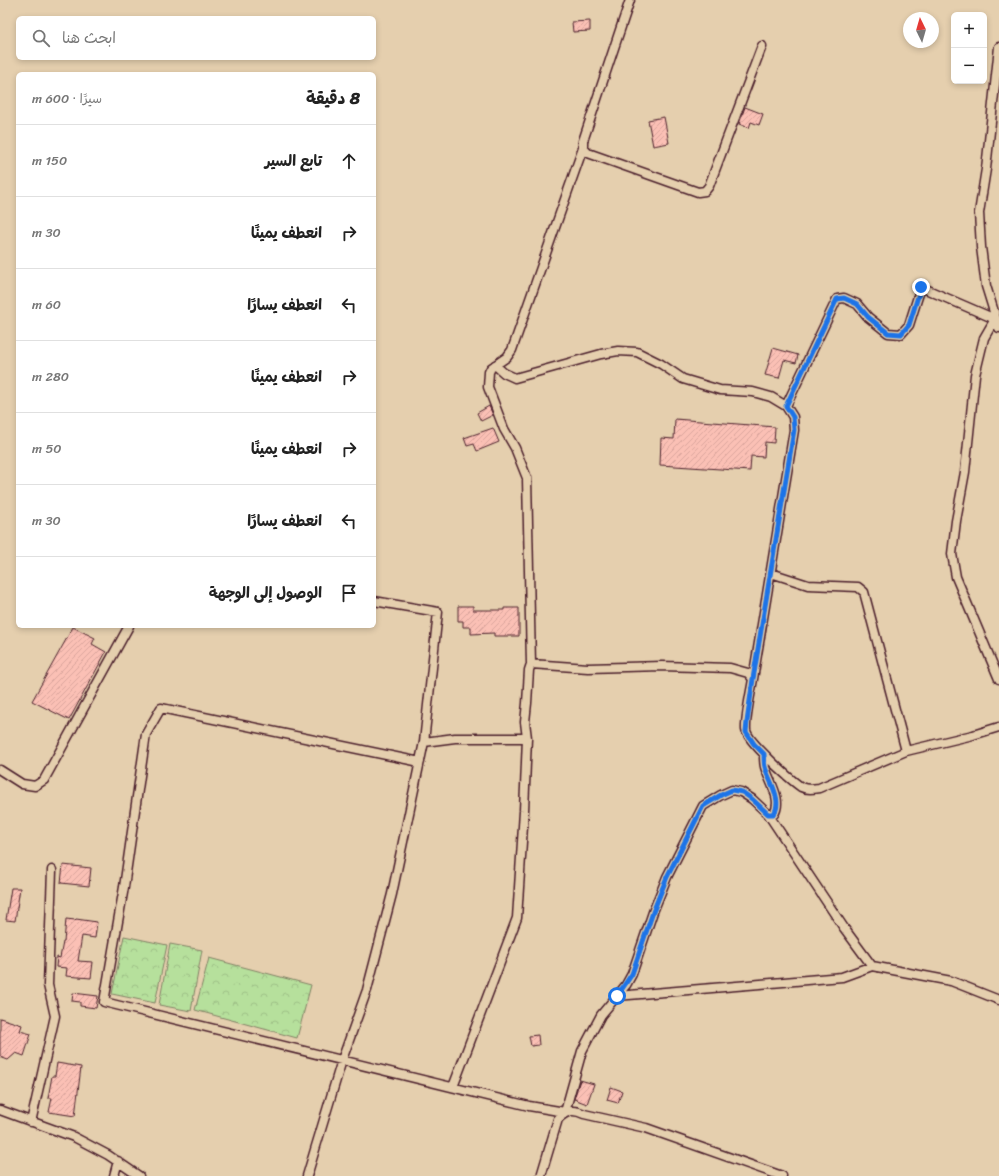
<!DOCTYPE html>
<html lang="ar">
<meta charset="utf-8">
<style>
body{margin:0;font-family:Sriracha,"Playpen Sans Arabic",sans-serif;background:#f2f2f2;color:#222;direction:rtl}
.controls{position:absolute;right:12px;top:12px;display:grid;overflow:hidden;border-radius:6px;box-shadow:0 2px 6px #0003}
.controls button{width:36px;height:36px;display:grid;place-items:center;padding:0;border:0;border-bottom:1px solid #e0e0e0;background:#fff;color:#222;font:20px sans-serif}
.compass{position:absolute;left:903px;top:12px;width:36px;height:36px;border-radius:50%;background:#fff;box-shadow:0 2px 6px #0003;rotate:355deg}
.stop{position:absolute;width:12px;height:12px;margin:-9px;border:3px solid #1a73e8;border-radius:50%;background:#fff}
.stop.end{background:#1a73e8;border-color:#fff;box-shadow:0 1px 4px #0008}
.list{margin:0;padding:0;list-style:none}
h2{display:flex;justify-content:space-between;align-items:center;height:52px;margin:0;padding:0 16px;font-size:17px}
h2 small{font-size:13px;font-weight:400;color:#767676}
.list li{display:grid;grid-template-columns:26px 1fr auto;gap:12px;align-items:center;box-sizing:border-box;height:72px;padding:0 16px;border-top:1px solid #e0e0e0}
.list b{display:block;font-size:15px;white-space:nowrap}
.list em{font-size:13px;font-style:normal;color:#767676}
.icon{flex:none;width:22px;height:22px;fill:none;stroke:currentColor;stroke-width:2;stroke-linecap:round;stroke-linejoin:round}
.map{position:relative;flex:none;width:999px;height:1176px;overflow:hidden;direction:ltr}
.search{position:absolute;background:#fff;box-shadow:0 2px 6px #0003;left:16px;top:16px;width:360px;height:44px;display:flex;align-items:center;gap:10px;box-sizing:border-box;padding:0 14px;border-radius:6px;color:#767676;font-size:15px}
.panel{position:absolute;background:#fff;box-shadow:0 2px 6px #0003;left:16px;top:72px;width:360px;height:556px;border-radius:6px;direction:rtl}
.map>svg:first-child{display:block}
.forest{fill:url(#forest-crowns);stroke:#808064}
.building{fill:url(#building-hatch);stroke:#4a1f2b}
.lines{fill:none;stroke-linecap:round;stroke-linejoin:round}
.street-casing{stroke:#4a1f2b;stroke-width:11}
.street{stroke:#e5cfae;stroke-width:8}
.route{stroke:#1a73e8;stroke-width:5}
</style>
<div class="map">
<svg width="999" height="1176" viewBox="0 0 999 1176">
<defs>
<pattern id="forest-crowns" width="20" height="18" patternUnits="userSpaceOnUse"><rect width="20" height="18" fill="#b6e09c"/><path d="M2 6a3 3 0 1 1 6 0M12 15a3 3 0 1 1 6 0" fill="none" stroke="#9ec087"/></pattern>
<pattern id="building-hatch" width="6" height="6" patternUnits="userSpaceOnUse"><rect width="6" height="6" fill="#fbc0b5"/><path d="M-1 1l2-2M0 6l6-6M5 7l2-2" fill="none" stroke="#d9a59c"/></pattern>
</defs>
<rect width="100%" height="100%" fill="#e5cfae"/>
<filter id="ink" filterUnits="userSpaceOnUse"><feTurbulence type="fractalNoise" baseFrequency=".025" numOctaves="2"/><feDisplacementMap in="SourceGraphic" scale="8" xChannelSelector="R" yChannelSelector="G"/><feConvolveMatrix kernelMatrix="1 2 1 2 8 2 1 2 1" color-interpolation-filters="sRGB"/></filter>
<g filter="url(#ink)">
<path class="forest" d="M124 936 167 945 155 1003 112 994Z
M170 944 202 950 191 1011 159 1005Z
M209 958 311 985 297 1038 195 1010Z"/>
<path class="building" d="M590 21V31L573 32 572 22Z
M745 107 763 114 759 125 751 122 749 128 739 124Z
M664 117 669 143 653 146 648 120Z
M773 348 798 355 796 363 784 360 779 378 765 375Z
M489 406 493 415 481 421 477 413Z
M675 419 775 427 774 443 765 442 764 457 751 456 750 471 660 465 661 438 674 439Z
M493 428 499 442 477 451 474 444 467 446 464 438Z
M458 606H473V610H504V608H519V636H494V633L471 634V627H463V621H458Z
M73 627 95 638 92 644 106 652 69 720 32 701Z
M63 865 91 868 89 886 61 883Z
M11 888H20L15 921 6 920Z
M66 919 75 920 76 919 97 922 95 938 82 936 78 961 93 962 91 978 66 976 67 968 56 967 57 957 60 958 63 942H64Z
M73 993 98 996 96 1008 80 1006V1002L72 1001Z
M0 1018 22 1025 20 1031 31 1034 24 1056 16 1053 8 1060 0 1057Z
M538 1035 539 1045 531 1046 529 1036Z
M57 1063 81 1067 75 1116 49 1112 52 1098H48L52 1076H55Z
M580 1080 594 1084 587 1104 574 1099Z
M611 1087 622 1091 618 1103 607 1100Z"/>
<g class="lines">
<defs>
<path id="street" d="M630 0 583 141V148L588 153 698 192 705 191 709 186 762 46
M999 47 986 169 979 213 981 247 986 286 999 328
M495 365 504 373 515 378 601 354 618 351 637 352 661 364 683 379 720 390 753 392 771 397 786 406 793 417 794 430 753 679
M786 406 837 299 844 298 857 304 868 317 888 333 901 334 909 325 921 287 995 319 984 338 975 375 965 472 956 521 952 554 956 577 999 679
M771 573 808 585 858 587 864 592 906 751
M531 664 527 478 515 448 504 429 488 387 489 372 491 368 507 357 512 350 583 148
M424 742 455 738H527L525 722 527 703 529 670 531 664 588 668 662 666 730 668 748 673 753 679C751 692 745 718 746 730 747 741 791 780 801 787 807 790 813 789 819 788L906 751 973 735 999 727
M420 762 161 708 146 734 124 887 104 1002 529 1106 565 1112 582 1051 601 1015 626 985 632 974 653 912 667 877 703 806 721 795 732 790 741 792 752 799 768 814H774C783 800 769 781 765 767 764 763 764 758 764 754
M0 770 22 784 35 786 44 780 129 626
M768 814 844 928 872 966
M617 996 842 977 872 966 951 981 999 1000
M453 1087 517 918 524 811 527 738
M0 1110 74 1137 108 1155 139 1176
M31 1122 55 1016 48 985 52 870
M114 1176 118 1161
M307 1176 342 1060 367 990 392 894 424 742 438 612 374 601
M541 1176 558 1119C567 1110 573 1109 584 1114L646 1128 782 1176"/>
</defs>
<use href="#street" class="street-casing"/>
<use href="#street" class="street"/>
</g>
</g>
<g class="lines" filter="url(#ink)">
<path class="route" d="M617 996 632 974 653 912 667 877 703 806 721 795 732 790 742 792 752 799 768 814H774C783 800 769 781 765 767 764 763 764 758 764 754L754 744 746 732 747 722 753 679 794 430 793 417 786 406 837 299 844 298 857 304 868 317 888 333 901 334 909 325 921 287"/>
</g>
</svg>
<div class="controls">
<button>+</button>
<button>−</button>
</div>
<svg class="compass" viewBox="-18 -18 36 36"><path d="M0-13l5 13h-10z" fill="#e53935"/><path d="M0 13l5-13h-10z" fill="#767676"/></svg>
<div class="stop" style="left:617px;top:996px"></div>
<div class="stop end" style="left:921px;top:287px"></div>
<div class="search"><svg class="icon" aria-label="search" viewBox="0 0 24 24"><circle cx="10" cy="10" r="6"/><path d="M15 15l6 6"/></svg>ابحث هنا</div>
<section class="panel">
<h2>8 دقيقة<small>سيرًا · 600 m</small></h2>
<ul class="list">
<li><svg class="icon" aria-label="ahead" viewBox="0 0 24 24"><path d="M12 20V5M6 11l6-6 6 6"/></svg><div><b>تابع السير</b></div><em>150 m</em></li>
<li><svg class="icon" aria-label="right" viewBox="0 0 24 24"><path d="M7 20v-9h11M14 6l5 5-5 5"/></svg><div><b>انعطف يمينًا</b></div><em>30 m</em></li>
<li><svg class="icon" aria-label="left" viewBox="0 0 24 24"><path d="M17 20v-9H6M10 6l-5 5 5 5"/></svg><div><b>انعطف يسارًا</b></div><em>60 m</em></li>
<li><svg class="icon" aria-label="right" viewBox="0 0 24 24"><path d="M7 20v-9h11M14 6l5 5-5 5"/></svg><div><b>انعطف يمينًا</b></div><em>280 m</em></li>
<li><svg class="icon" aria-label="right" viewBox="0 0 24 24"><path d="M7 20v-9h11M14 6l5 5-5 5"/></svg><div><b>انعطف يمينًا</b></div><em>50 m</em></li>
<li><svg class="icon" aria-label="left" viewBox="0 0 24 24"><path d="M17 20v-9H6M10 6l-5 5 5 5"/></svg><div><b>انعطف يسارًا</b></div><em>30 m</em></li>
<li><svg class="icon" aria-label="arrive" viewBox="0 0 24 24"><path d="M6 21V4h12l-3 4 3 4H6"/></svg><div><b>الوصول إلى الوجهة</b></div></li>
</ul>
</section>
</div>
